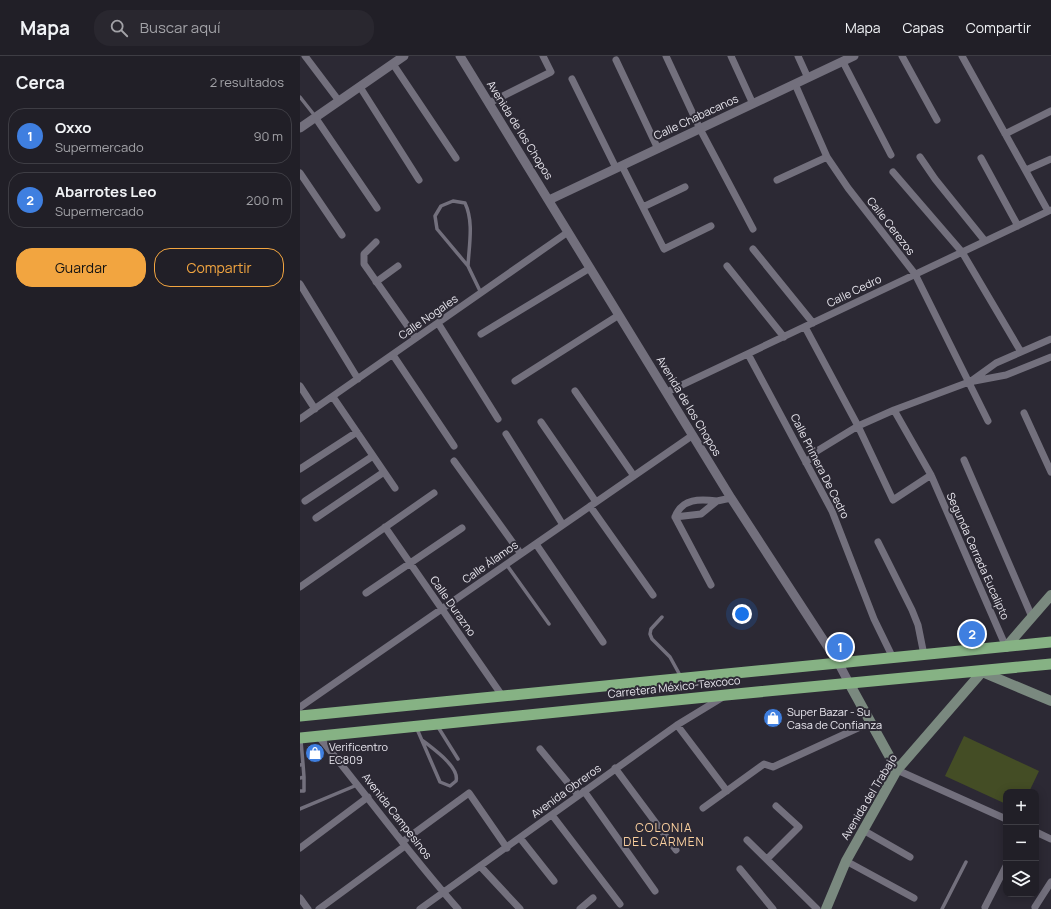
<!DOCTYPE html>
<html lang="es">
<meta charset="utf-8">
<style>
body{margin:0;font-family:Manrope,sans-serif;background:#29272f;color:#f1f3f6}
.controls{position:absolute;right:12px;bottom:12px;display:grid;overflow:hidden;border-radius:8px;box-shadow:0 2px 10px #0003}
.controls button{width:36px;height:36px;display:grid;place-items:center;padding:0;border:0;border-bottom:1px solid #3e3d44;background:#211f27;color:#f1f3f6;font:20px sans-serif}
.you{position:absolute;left:442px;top:558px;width:14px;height:14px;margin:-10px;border:3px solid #fff;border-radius:50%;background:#1a73e8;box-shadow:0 0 0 6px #1a73e833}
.badge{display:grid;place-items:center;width:26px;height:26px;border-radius:50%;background:#f2a540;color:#fff;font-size:13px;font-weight:700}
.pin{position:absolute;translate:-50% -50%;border:2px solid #fff;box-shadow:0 1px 4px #0006}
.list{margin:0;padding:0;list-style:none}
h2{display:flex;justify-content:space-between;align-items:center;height:52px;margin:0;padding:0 16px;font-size:17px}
h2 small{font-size:13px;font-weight:400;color:#a2a2a7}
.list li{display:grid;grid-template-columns:26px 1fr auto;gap:12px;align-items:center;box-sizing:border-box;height:56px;margin:0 8px 8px;padding:0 8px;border:1px solid #3e3d44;border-radius:16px}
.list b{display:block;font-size:15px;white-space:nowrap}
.list p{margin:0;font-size:13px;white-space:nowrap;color:#a2a2a7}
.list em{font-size:13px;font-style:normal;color:#a2a2a7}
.actions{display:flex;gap:8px;padding:12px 16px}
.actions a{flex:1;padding:9px 0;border:1px solid #f2a540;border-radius:16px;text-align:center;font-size:14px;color:#f2a540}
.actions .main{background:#f2a540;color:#111}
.icon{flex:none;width:22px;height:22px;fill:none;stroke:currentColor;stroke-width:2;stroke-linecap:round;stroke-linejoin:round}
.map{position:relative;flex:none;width:751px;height:853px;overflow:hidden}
header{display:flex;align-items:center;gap:24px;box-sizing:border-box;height:56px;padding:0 20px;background:#211f27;border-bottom:1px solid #3e3d44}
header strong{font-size:19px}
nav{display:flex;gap:22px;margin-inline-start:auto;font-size:14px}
.search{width:280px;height:36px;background:#29272f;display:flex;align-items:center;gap:10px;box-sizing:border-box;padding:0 14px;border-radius:16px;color:#a2a2a7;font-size:15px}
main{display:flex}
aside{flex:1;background:#211f27}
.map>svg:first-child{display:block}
.green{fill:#444d25}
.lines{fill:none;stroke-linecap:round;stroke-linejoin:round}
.service{stroke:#73707d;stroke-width:3.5}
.minor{stroke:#73707d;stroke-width:7}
.tertiary{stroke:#73707d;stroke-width:9}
.secondary{stroke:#7a897f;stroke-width:10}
.trunk{stroke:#86b284;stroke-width:11}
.labels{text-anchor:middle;stroke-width:4;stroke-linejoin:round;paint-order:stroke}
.street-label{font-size:11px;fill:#e8e6ee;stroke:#2c2934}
.poi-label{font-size:11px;fill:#e8e6ee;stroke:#2c2934;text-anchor:start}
.neighbourhood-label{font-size:12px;letter-spacing:1px;fill:#fbd09f;stroke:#2c2934}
</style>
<header>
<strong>Mapa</strong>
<div class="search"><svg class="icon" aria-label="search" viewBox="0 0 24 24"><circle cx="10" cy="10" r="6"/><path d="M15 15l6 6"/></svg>Buscar aquí</div>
<nav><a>Mapa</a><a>Capas</a><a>Compartir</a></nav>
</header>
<main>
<aside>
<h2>Cerca<small>2 resultados</small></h2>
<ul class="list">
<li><span class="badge" style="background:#3f7fe0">1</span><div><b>Oxxo</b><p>Supermercado</p></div><em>90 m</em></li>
<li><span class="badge" style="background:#3f7fe0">2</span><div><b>Abarrotes Leo</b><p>Supermercado</p></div><em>200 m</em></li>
</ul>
<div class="actions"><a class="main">Guardar</a><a>Compartir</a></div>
</aside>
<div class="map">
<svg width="751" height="853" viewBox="0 0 751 853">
<rect width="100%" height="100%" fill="#2c2934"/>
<path class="green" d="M664 680 739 715 729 736H706V748L645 720Z"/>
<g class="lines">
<path class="service" d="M0 41 15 60
M168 210C169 189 174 166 165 147L153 145 141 150 135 160 137 173 168 210 181 237
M206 508 249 568
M362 561 351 573 350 578 352 583 370 601 381 621
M138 671 158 703
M117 673 140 726 150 730 156 725C160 711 132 692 122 684
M0 709 3 708 1 685
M0 722 4 721 3 708
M0 735H4V721
M0 753 57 729
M642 853 666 806"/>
<path class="minor" d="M5 0 39 45
M366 0 400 73 453 173
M431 0 453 48
M498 0 508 22
M602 0 637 64
M662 0 748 155
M316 4 358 93
M543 6 591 99
M93 8 156 102
M272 23 316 112
M495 28 527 101 548 132 615 218 688 365
M60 31 119 124
M189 47 251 16 243 0
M15 61 77 152
M705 78 751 55
M620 101 635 123 685 185
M681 102 718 170
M322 110 364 193 411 170
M726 114 751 103
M593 116 662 196 721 296
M0 117 42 179
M477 124 527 101
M343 151 385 131
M76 186 64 198V208L116 282
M453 193 513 267
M427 210 484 281
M76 226 98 210
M0 228 58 323
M138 267 198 363
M505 271 558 370 593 444 631 419
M181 278 290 212
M448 298 532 455 574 563 593 602
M93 299 154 390
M215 325 319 259
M671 325 696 307 751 283
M0 330 15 353
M275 335 334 420
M367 336 751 154
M33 341 95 432
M594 354 631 419 706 591
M724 357 751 416
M0 363 268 176
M241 366 296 446
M206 378 263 469
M664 404 732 561
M154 405 221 498
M506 407 517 395 558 370 594 354 669 326 706 319 751 301
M0 413 57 376
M5 445 73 400
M290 450 353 539
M375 461 411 529
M375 461 401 458 417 445 431 442
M375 461C382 442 400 443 417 445
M16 462 84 416
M85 471 203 641
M578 486 612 554 618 569 624 599
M236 488 303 586
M0 531 134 437
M66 537 162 472
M0 651 393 379
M377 669 427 735
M19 681C66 738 109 798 158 853
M240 693 278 739
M315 712 376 794
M597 714 706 763
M284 735 355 835
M403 752 464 708 473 711 571 666
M252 759 320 848
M563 774 610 801
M736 776 751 783
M220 782 254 825
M447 784 517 853
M102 786 169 737 207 792
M0 792 68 741
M467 803 499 771 476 750
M546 805 614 842
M180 810 220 853
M440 813 473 853
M0 842 8 853
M685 851 706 810
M735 851 751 826
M19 853 105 790
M120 853 377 669 423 641
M280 853 293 842"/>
<path class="tertiary" d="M160 0 431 442 539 608 549 627
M0 72 104 0
M249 144 554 0"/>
<path class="secondary" d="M706 591 751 539
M549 627 597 714
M526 853 546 805 597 714 682 616 751 645"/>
<path class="trunk" d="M0 660 751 586
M0 682 426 639 751 608"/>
</g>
<defs>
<symbol id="shop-disc" viewBox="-11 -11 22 22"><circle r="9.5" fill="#3f7fe0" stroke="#2c2934"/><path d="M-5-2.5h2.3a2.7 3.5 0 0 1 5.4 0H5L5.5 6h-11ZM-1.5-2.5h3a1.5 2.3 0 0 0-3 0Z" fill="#fff"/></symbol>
</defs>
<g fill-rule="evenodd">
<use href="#shop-disc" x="462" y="651" width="22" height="22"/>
<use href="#shop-disc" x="4" y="686" width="22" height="22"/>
</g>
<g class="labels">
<g class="street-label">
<text transform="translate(396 61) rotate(-25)" y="4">Calle Chabacanos</text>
<text transform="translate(220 74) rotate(58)" y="4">Avenida de los Chopos</text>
<text transform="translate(591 170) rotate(52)" y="4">Calle Cerezos</text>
<text transform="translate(554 235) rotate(-26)" y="4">Calle Cedro</text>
<text transform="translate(128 261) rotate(-35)" y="4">Calle Nogales</text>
<text transform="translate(389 350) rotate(59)" y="4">Avenida de los Chopos</text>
<text transform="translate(520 410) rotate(63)" y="4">Calle Primera De Cedro</text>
<text transform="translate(678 500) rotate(66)" y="4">Segunda Cerrada Eucalipto</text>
<text transform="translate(190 506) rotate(-35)" y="4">Calle Álamos</text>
<text transform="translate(153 550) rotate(55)" y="4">Calle Durazno</text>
<text transform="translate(374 631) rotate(-6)" y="4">Carretera México-Texcoco</text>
<text transform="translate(266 735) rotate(-36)" y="4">Avenida Obreros</text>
<text transform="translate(569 741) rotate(-59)" y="4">Avenida del Trabajo</text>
<text transform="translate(97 760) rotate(52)" y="4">Avenida Campesinos</text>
</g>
<g class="poi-label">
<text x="487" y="660">Super Bazar - Su<tspan x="487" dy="13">Casa de Confianza</tspan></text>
<text x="29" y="695">Verificentro<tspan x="29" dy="13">EC809</tspan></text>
</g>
<g class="neighbourhood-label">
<text x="364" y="776">COLONIA<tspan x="364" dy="14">DEL CARMEN</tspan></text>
</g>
</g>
</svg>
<div class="controls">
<button>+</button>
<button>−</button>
<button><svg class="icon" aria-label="layers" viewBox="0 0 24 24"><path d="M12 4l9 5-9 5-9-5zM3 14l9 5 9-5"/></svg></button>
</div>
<div class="you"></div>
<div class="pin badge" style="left:540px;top:591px;background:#3f7fe0">1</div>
<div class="pin badge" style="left:672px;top:578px;background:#3f7fe0">2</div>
</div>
</main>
